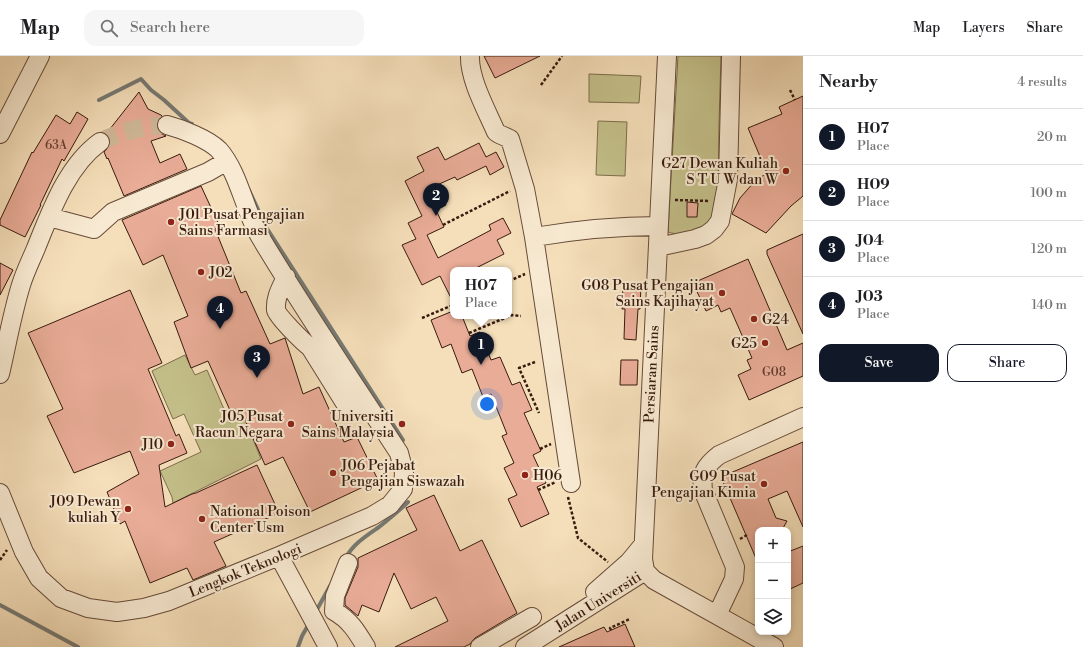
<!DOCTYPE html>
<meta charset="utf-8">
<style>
body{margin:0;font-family:"Libre Bodoni",serif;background:#f6f6f6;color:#202124}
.controls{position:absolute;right:12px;bottom:12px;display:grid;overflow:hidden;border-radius:8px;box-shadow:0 2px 6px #0003}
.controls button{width:36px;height:36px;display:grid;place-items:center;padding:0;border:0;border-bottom:1px solid #e0e0e0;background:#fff;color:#202124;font:20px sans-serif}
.you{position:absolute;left:487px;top:348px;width:14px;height:14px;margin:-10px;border:3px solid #fff;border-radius:50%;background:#1a73e8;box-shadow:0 0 0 6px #1a73e833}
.badge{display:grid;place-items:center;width:26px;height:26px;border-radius:50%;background:#111827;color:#fff;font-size:13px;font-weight:700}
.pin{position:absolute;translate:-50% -33px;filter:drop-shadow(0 1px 2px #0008)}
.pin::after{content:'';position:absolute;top:21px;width:14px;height:12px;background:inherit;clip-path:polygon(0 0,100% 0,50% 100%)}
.popup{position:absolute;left:450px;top:211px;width:62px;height:52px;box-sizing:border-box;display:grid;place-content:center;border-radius:8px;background:#fff;filter:drop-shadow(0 1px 3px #0005);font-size:13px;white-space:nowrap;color:#757577}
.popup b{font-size:15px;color:#202124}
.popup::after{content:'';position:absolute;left:50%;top:100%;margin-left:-8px;border:8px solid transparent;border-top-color:#fff}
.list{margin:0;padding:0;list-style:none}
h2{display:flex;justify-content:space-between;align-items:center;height:52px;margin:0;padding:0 16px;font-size:17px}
h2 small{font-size:13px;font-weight:400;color:#757577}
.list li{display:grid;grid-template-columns:26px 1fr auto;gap:12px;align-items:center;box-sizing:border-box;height:56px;padding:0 16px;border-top:1px solid #e0e0e0}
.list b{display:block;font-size:15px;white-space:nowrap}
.list p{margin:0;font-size:13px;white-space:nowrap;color:#757577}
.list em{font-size:13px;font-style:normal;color:#757577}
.actions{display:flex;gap:8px;padding:12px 16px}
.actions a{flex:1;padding:9px 0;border:1px solid #111827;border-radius:12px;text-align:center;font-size:14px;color:#111827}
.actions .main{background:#111827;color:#fff}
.icon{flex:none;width:22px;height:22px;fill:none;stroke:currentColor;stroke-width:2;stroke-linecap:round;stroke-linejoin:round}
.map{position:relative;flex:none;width:803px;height:591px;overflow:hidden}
header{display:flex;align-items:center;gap:24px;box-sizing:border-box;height:56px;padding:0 20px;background:#fff;border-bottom:1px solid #e0e0e0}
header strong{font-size:19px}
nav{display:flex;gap:22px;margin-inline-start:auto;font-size:14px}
.search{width:280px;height:36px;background:#f6f6f6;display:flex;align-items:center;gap:10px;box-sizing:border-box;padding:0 14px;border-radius:12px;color:#757577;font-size:15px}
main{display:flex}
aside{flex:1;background:#fff}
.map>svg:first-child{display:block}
.green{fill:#c4c08a;stroke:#7e6d4c}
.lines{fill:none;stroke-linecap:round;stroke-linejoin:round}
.stream{stroke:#767a74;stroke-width:4}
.building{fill:#e9ac97;stroke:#381a0e}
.minor-tunnel{stroke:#cfb898;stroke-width:18;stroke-dasharray:18 9;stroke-linecap:butt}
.minor-casing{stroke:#674b39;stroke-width:20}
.path{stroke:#381a0e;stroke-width:2.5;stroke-dasharray:3 2;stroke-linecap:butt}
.minor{stroke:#f8ead2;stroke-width:18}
.poi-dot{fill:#8f2418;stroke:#f8ead2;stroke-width:1.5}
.labels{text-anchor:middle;stroke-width:4;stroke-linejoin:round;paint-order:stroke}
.number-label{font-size:12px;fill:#643e30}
.poi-label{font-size:14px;fill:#381a0e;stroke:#f8ead2;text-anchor:end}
.street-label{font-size:14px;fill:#381a0e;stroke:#f8ead2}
</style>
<header>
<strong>Map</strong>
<div class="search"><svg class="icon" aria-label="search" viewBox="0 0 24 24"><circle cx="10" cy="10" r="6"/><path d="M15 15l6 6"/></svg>Search here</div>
<nav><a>Map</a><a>Layers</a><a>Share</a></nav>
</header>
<main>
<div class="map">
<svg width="803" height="591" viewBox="0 0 803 591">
<rect width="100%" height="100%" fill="#f5dfba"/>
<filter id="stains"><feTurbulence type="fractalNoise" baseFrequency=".005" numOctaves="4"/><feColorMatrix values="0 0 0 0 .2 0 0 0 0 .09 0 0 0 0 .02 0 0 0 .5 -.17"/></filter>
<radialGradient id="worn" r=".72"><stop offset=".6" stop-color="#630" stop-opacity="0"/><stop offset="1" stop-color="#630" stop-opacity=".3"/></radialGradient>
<path class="green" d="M678 0H721L719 68 718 145C718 149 717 155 715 158 705 174 686 182 668 176Z
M589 18 641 20 639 47 589 46Z
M598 65 627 66 625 120 596 119Z
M185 299 195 319 207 314 230 367 244 361 261 403 173 447 172 441 160 415 201 396 184 358 173 363 152 315Z"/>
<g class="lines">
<path class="stream" d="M99 44 141 23 151 34 164 44 189 67 192 68
M249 134 266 171 403 384
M345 503C353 488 366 480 379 471 389 463 399 455 408 446
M0 549 78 591
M315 557 330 530
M298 591 302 580 310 566"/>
</g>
<path class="building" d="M484 0H540L495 22Z
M139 36 148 53 161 59 162 60 157 66V71L160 77 166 80 151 85 160 107 180 98 187 113 124 140 108 102 107 103 104 96 110 89V84L106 78Z
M803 40V140L791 150 766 177 732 158 740 142 755 125 767 117 748 72 782 58 779 51Z
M77 56 88 63 64 105 62 103 40 149H41L25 181 0 169V164L32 96 33 97 56 59 70 68Z
M479 87 486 101 496 96 504 111 490 119 486 110 457 124 455 121 437 129 446 149 436 154 444 171 427 179 438 202 491 174 489 169 503 162 511 177 497 184 504 198 472 214H453V246L440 220 422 229 402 189 416 183 408 167 422 160 405 125 424 115 417 101 438 91 445 104Z
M201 130 220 171 215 173 241 237 246 235 270 288 285 282 303 338 319 331 344 386 357 381 378 424 310 456 283 401 265 409 242 357 233 361 208 305 191 312 174 266 188 260 163 199 143 209 122 164Z
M687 146 698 147 697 161H687Z
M803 178V278L767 198V194Z
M748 203 787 294 803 287V320L749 344 738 319 751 313 747 304 752 302 730 252 721 256 718 249 706 255 693 227Z
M0 207 13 214 0 239Z
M623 228H641L640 253H638L636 284 624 283 625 253H622Z
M130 234 162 307 148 313 176 380 179 378 187 397 159 409 165 451 192 438 196 437 257 409 279 457 214 486 226 510 193 524 187 512 150 527 125 465 120 468 107 436 139 418 130 395 74 417 47 360 63 353 28 277Z
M453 255V260H462L470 280 480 276 491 304 500 301 512 329 520 326 532 354 524 357 541 395 533 399 546 427 537 431 549 458 521 471 508 443 517 439 504 412 514 407 502 380 507 378 491 338 483 341 472 313 462 317 451 288 442 292 431 264Z
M621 304H638L637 329H620Z
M803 386V471L787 435 768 443 776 462 787 465 782 474H758V507L721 421Z
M434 439 460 495 482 484 517 557 475 582 470 588 464 591H395L448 565 436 541 411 553 394 517 379 556 362 549 358 560 345 549V542L358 511V502L417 474 406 452Z
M803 490V527L788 534V496Z
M625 568 635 591H559L604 571 607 576Z"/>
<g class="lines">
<path class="minor-tunnel" d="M100 86C120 75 145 70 167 69"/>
<defs>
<path id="minor" d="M470 0C469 23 487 55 496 76L499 78 510 83 525 133 534 181 571 427
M667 0 643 503 645 515 654 524 774 591
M0 78 40 0
M49 161 94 173 113 156 208 116 227 105
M534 181C576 174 617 170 659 170
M658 191 695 183 706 179 714 173 720 165 728 123 731 0
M286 221C281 232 275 241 276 254 277 260 304 287 310 291 316 294 323 291 328 289
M310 291 348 352 357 355 367 348
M0 318C7 288 12 258 21 229 25 216 31 204 36 192 51 155 67 110 100 86
M0 437 24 496 39 522 61 542 88 552 117 556 144 552 169 545 279 500 372 460 390 449 403 433 404 416 399 397C352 325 303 253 259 179 244 153 239 117 219 94 208 83 182 73 167 69
M279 500 328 591
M348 507 335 540 334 555C350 564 357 576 366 591
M595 536 629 506 643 489
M717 559 734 523 735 511 703 434C701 417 705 410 719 399L803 361
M480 591 532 561
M525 591 645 515"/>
</defs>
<use href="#minor" class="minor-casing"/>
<path class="path" d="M541 29 562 0
M790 34 795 44
M744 108 760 101
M675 144 710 145
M443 169 510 135
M509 225 525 218
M422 262 453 249
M469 277 512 259 521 260
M535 306 519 312 539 357
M540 393 551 388
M538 434 556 426
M568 441 578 482 608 506
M740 483 747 479
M0 504 7 494
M611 574 610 572 630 563"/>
<use href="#minor" class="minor"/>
</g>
<g class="poi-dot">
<circle cx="786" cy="115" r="4"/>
<circle cx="171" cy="166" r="4"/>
<circle cx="201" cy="216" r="4"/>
<circle cx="722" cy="237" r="4"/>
<circle cx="754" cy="263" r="4"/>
<circle cx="765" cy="287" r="4"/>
<circle cx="291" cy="368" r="4"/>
<circle cx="402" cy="368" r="4"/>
<circle cx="171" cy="388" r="4"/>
<circle cx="333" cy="417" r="4"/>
<circle cx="525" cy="419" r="4"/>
<circle cx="764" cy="428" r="4"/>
<circle cx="128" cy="453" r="4"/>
<circle cx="202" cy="463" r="4"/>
</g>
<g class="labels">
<g class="number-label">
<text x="56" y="93">63A</text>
<text x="774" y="320">G08</text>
</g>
<g class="poi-label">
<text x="778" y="112">G27 Dewan Kuliah<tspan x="778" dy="16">S T U W dan W</tspan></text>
<text x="179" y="163" text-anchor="start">J01 Pusat Pengajian<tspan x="179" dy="16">Sains Farmasi</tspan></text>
<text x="209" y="221" text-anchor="start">J02</text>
<text x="714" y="234">G08 Pusat Pengajian<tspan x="714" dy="16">Sains Kajihayat</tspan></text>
<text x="762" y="268" text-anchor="start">G24</text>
<text x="757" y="292">G25</text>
<text x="283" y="365">J05 Pusat<tspan x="283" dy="16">Racun Negara</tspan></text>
<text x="394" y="365">Universiti<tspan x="394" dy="16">Sains Malaysia</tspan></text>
<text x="163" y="393">J10</text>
<text x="341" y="414" text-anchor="start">J06 Pejabat<tspan x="341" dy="16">Pengajian Siswazah</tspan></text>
<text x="533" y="424" text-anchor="start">H06</text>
<text x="756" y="425">G09 Pusat<tspan x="756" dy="16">Pengajian Kimia</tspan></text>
<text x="120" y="450">J09 Dewan<tspan x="120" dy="16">kuliah Y</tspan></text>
<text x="210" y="460" text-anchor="start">National Poison<tspan x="210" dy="16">Center Usm</tspan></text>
</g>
<g class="street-label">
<text transform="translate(651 318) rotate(-87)" y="5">Persiaran Sains</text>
<text transform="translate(245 514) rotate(-22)" y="5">Lengkok Teknologi</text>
<text transform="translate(598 545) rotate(-32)" y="5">Jalan Universiti</text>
</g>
</g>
<rect width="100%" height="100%" filter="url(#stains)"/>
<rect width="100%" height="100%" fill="url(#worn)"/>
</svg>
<div class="controls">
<button>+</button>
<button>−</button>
<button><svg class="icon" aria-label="layers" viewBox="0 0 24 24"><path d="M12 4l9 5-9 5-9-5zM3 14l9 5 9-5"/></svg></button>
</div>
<div class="you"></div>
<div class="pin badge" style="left:481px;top:309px">1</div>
<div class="popup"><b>H07</b>Place</div>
<div class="pin badge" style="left:436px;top:160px">2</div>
<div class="pin badge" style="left:257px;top:322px">3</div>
<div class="pin badge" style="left:220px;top:273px">4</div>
</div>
<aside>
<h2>Nearby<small>4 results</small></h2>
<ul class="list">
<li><span class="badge">1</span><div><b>H07</b><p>Place</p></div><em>20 m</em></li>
<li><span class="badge">2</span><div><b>H09</b><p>Place</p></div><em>100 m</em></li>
<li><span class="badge">3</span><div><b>J04</b><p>Place</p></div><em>120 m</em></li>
<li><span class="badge">4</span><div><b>J03</b><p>Place</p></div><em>140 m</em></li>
</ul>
<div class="actions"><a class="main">Save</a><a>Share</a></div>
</aside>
</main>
